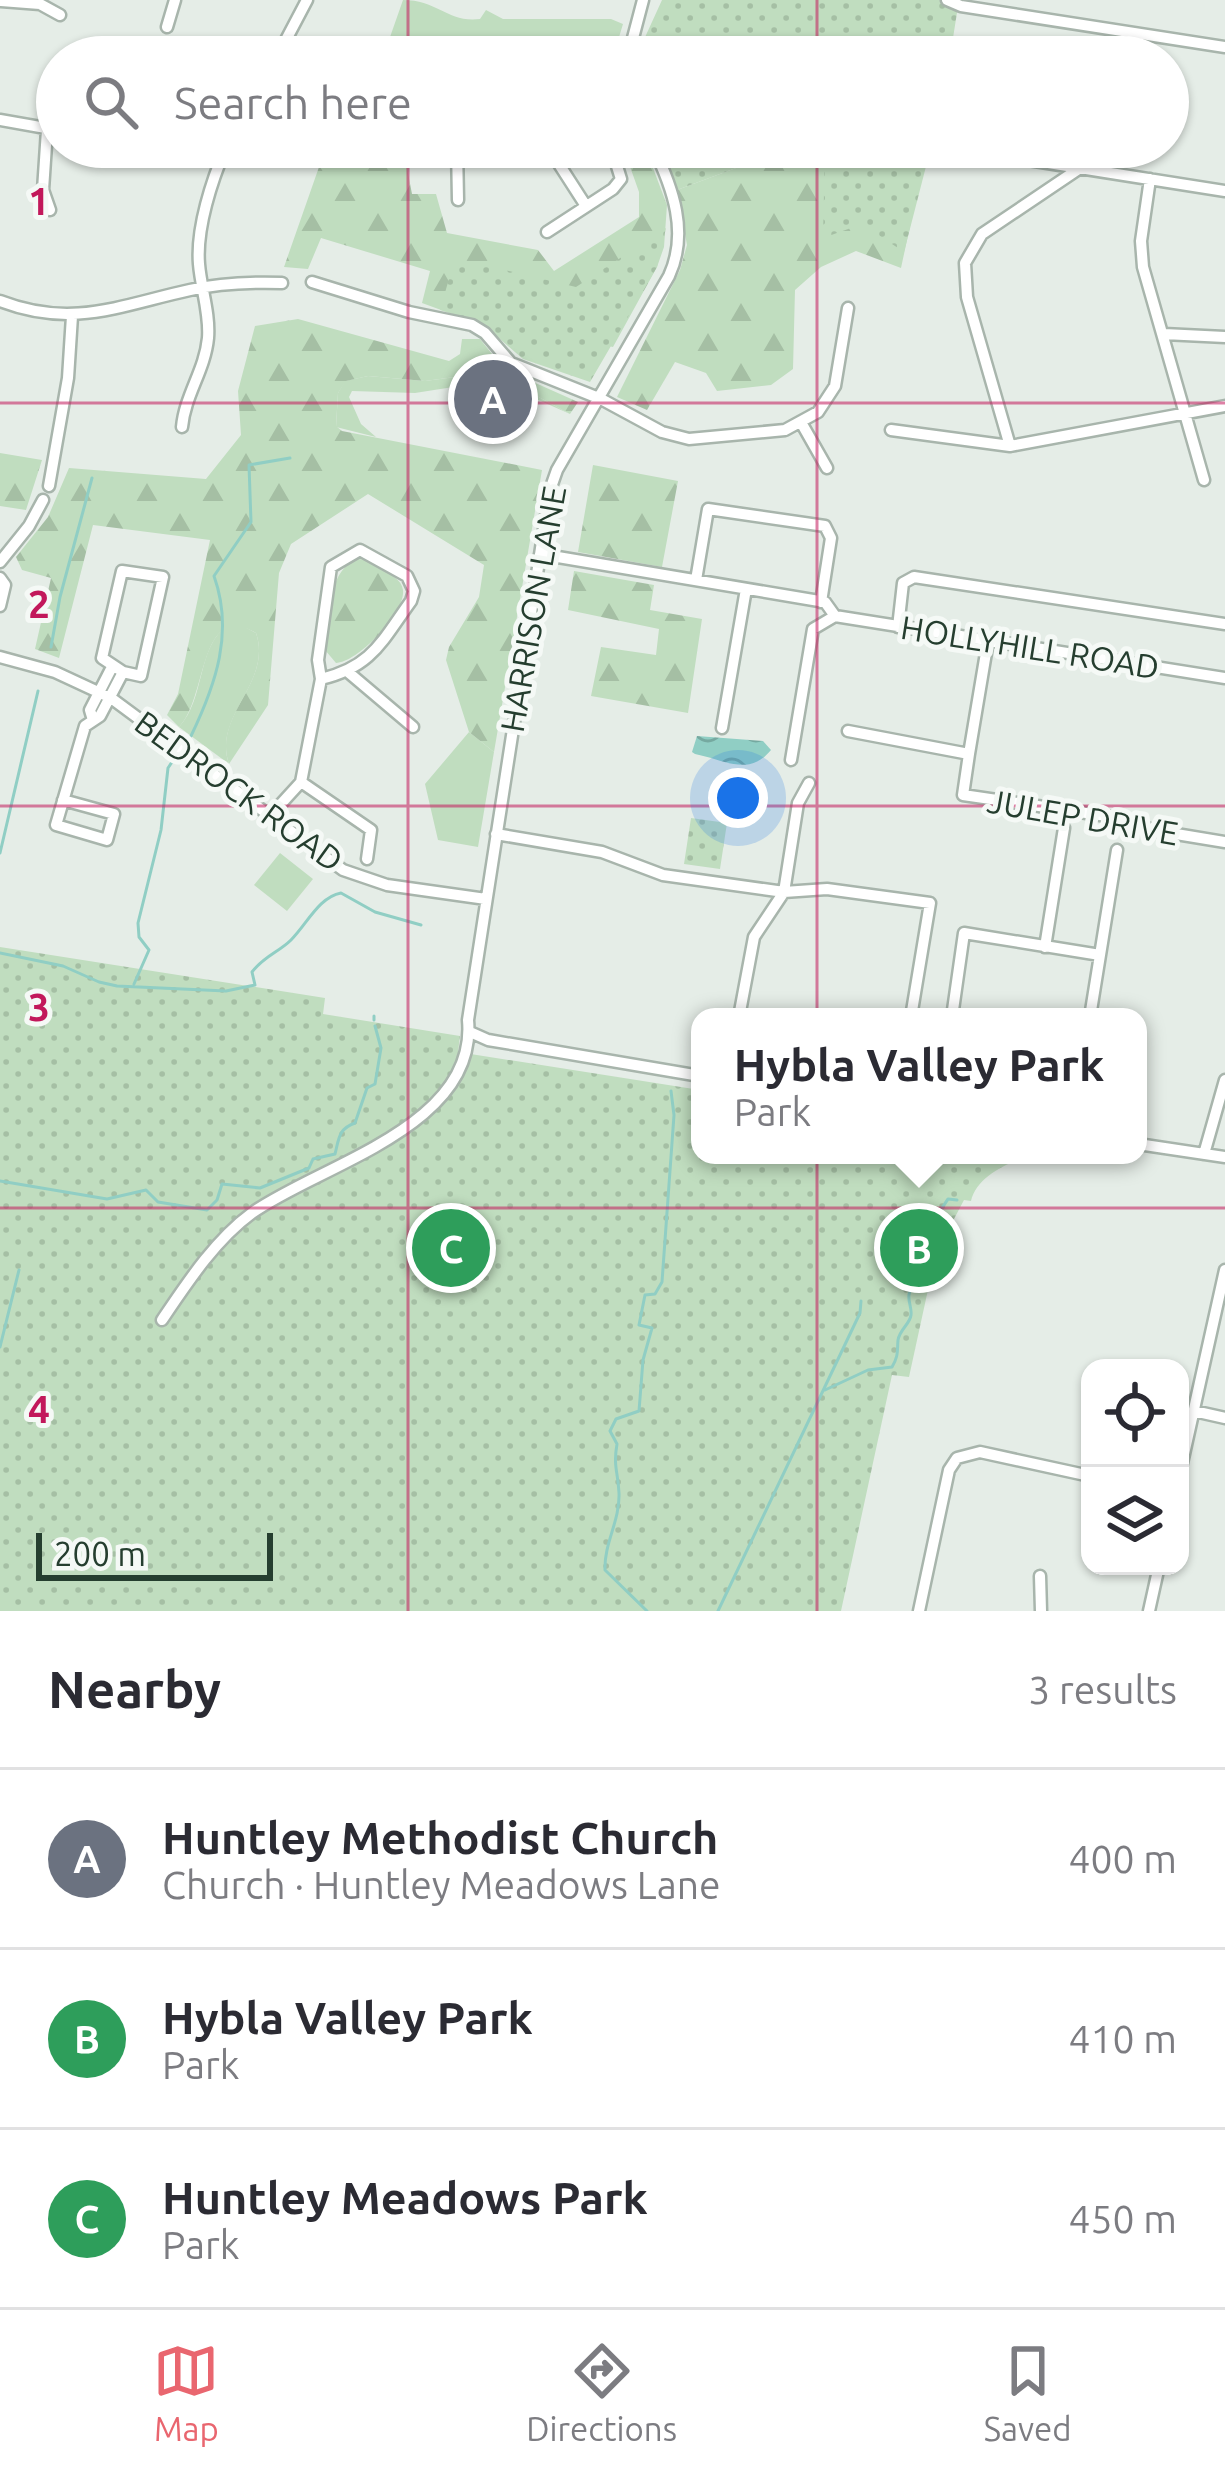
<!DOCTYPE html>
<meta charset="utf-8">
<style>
body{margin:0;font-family:Ubuntu,sans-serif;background:#f7f7f7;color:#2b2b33}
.controls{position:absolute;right:36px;bottom:36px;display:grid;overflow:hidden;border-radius:24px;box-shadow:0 3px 9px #0004}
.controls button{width:108px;height:108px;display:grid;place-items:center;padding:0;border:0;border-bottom:3px solid #e1e1e2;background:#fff;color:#2b2b33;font:60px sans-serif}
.scale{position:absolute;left:36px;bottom:30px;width:237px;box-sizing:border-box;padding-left:12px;border:6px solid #253e2f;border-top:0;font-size:33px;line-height:42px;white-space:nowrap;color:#253e2f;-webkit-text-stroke:9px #f5f9f6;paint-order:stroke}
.you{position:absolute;left:738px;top:798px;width:42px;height:42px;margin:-30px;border:9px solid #fff;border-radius:50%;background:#1a73e8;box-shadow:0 0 0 18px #1a73e833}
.badge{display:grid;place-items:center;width:78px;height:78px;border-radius:50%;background:#e9666f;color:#fff;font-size:39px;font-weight:700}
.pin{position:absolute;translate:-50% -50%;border:6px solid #fff;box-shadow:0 3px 12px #0006}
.popup{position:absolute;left:691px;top:1008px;width:456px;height:156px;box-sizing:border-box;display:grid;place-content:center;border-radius:24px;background:#fff;filter:drop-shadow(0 3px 9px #0005);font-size:39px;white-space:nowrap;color:#7c7c81}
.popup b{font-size:45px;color:#2b2b33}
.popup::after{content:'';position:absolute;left:50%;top:100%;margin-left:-24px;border:24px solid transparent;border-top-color:#fff}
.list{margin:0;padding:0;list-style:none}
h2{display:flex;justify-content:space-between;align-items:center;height:156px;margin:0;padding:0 48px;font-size:51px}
h2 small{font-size:39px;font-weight:400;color:#7c7c81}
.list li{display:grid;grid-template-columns:78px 1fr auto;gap:36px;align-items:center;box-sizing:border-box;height:180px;padding:0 48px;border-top:3px solid #e1e1e2}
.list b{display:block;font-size:45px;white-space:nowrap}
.list p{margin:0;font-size:39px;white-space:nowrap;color:#7c7c81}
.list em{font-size:39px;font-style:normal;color:#7c7c81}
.icon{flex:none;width:66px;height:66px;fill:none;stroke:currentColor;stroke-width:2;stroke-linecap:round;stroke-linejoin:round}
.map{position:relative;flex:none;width:1225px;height:1611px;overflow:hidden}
.search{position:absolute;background:#fff;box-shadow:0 3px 9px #0004;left:36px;right:36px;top:36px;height:132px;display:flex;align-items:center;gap:30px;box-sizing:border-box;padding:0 42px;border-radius:66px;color:#7c7c81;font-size:45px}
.sheet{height:696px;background:#fff}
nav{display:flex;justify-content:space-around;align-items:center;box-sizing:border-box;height:168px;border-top:3px solid #e1e1e2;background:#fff;font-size:33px;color:#7c7c81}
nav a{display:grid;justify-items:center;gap:6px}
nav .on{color:#e9666f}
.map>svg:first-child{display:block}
.green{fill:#c0ddbf}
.forest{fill:url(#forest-firs)}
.park{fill:url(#park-dots)}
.water{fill:url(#water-waves)}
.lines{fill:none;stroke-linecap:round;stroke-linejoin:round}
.stream{stroke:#90cec4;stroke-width:3}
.minor-casing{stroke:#a8b5ac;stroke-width:15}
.minor{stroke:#fff;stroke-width:10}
.grid{fill:none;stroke:#c2185b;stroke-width:3;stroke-opacity:0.55}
.labels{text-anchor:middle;stroke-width:10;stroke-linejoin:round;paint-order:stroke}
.street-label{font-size:33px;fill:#253e2f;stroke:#f5f9f6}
.grid-label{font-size:39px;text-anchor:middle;font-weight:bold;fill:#c2185b;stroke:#f5f9f6;stroke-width:10;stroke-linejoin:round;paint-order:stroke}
</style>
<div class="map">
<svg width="1225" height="1611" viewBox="0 0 1225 1611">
<defs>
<pattern id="forest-firs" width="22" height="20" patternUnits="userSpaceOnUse" patternTransform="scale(3)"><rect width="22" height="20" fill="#c0ddbf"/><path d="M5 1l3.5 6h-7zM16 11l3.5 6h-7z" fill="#a5bfa4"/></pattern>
<pattern id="park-dots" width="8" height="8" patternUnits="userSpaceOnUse" patternTransform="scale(3)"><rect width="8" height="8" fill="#c0ddbf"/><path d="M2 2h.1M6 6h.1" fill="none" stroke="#a5bfa4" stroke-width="1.8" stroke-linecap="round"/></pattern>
<pattern id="water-waves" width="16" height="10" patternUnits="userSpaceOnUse" patternTransform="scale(3)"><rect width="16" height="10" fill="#90cec4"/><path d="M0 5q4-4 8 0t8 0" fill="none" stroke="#75a9a0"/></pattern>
</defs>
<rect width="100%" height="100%" fill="#e5ede7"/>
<path class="green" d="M403 0C438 0 448 23 480 19L486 10 503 19H611L623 24 613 57H383Z
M477 374 511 382 570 414 507 386 485 382 415 393 352 391 349 397 361 424 376 437 336 427 338 393 345 381 368 376 425 381Z
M228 625 243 626 256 633C273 683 212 716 229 764L179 727C206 698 196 647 228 625Z
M469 732 494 752 478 847 438 840 425 784Z
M280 853 313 879 287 911 254 885Z"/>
<path class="forest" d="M326 147H403L412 194H436L447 233 538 250 554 271 639 217V192L623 147H645L667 205 664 247 657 267 613 347 474 316V322L422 303 430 271 321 238 308 269 284 267Z
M748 147H927L901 268 856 251 821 267 795 290 793 369 771 385 717 391 706 373 675 362 647 410 617 397 680 270 687 245 677 190 736 168Z
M298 319 449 361 460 354 462 339H480L504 369 578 402 570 414 511 382 477 374 425 381 368 376 346 381 338 393 336 426 342 431 542 470 494 752 469 732 446 660 449 647 479 597 484 565 368 494 291 544 279 573 268 705 229 764C212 715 273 683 256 633 198 600 208 698 179 727L167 715 178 694 210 540 93 525 59 658 35 649 51 578 22 570 16 557 48 517 69 468 206 479 241 435 238 391 255 326Z
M0 453 42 460 26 510 0 506Z
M593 465 678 481 662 567 578 552Z
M358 559C370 559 374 563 384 570 392 576 401 579 403 590 406 613 357 663 336 663L325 650C330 620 326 570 358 559Z
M574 571 654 585 650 610 702 619 688 713 591 696 601 647 656 655 659 629 568 610Z"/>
<path class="park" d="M662 0H959L950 57H636Z
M660 147H748L736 168 677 190Z
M825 147H931L904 252 862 224 823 238Z
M666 228 657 267 590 382 523 359 480 322 440 310 455 258 576 287Z
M691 818 727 823 720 869 684 864Z
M0 947 325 998 323 1014 460 1036 458 1052 700 1090V1155H1032C1009 1162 977 1176 971 1201L964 1200 936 1253 909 1377 892 1375 841 1611H0Z"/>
<path class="water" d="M697 736 763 741 771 750C749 777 725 760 695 754L692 752Z"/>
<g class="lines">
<path class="stream" d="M51 647 60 597 92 478
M191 736C216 684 234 632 214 576L251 522 249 465 290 458
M0 853 38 691
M0 953 63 966 99 982 117 986 226 991 255 985 252 972C264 956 279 952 291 940 307 924 319 897 341 893L375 912 421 925
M134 984 149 950 139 937 138 923 161 830 168 768 174 759
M374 1020V1016
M0 1181 107 1199 146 1190 158 1202 207 1210 217 1200 222 1184 260 1188 309 1168 313 1159 335 1154C339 1139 338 1129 355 1123L367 1088 375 1084 381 1048 375 1026
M0 1347 19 1270
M825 1390 868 1370 892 1367C899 1355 897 1351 898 1340 900 1329 910 1324 911 1315 912 1308 908 1302 909 1295 915 1263 930 1224 948 1199L957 1200
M647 1611 605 1570C604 1543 620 1521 619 1493 618 1471 613 1467 617 1444L610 1431 616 1419 639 1411 643 1360 652 1328 639 1325 645 1295 655 1294 662 1282 674 1115 671 1091
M718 1611 860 1313 861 1301"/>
<defs>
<path id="minor" d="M947 0 961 6 1225 47
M1 1 40 4 60 15
M167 27 175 0
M277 57 307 0
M628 57 643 0
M0 120 57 130
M47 130 43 190 50 210
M181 147 220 161
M457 147 458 200
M548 147 586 206
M946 147 1225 191
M1150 179 1141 241 1143 267 1204 480
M547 232 613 189 621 179 611 147
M312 282 409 312 472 325 485 333 511 363 601 399 662 432 689 439 785 430 818 412 835 386 848 308
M0 301C72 329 121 305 190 290 221 283 251 282 282 283
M1164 334 1225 337
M802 424 827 468
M182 427C185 395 205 370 208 338 210 313 201 289 199 264 196 228 212 180 226 147
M891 430 1010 446 1225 406
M1010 446 967 297 965 263 982 234 1080 168
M49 486 68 378 72 316
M540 554 825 602 835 616
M0 562 29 526 43 500
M122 571 163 577 141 676 123 672 102 658Z
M0 578 5 585 0 606
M696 580 708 509 825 526 831 538 821 602
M835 616 1225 678
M898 627 903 583 914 577 1225 624
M0 657 55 672 111 698 343 870 387 885 486 899
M348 672 413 727
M93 720 90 710 112 667
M722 728 746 589
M848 731 969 754 963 795 1127 819 1152 830 1225 842
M969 754 988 641
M791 760 813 629 835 616
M301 782 371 830 367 859
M63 800 114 814 107 840 56 825 85 726 100 716 123 672
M269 817 301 782 321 679 318 660 331 567 360 550 407 576 414 591 411 601C382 641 372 667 321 679
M496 834 602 852 663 875 784 892 827 889 930 903 911 1017
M1045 947 1064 828
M739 1017 754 937 784 892 798 803 809 783
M952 1017 964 933 1100 955
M1090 1017 1117 850
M470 1032 488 1040 700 1076
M1138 1144 1225 1157
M1204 1154 1225 1080
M162 1320C187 1283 215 1240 252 1213 319 1165 478 1127 468 1020L550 490 557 470 669 276C689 233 673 188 653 147
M1194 1411 1225 1418
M1180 1472 1225 1270
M1040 1576 1041 1611
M919 1611 949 1470 957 1458 980 1452 1090 1476
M1149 1611 1159 1566"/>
</defs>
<use href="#minor" class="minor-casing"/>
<use href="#minor" class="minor"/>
</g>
<path class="grid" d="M408 0V57M817 0V57M408 147V1611M817 147V1611M0 403H1225M0 806H1225M0 1208H1225"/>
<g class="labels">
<g class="street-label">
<text transform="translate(533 609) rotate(-80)" y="12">HARRISON LANE</text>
<text transform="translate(1030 647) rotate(9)" y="12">HOLLYHILL ROAD</text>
<text transform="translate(239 791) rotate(36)" y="12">BEDROCK ROAD</text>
<text transform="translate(1083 817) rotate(10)" y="12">JULEP DRIVE</text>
</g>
</g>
<g class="grid-label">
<text x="39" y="215">1</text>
<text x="39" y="618">2</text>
<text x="39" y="1021">3</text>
<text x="39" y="1423">4</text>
</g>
</svg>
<div class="controls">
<button><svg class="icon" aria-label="locate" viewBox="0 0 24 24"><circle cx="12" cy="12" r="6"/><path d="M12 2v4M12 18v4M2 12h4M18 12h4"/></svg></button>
<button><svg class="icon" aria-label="layers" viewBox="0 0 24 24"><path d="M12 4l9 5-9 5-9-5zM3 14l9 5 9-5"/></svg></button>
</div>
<div class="scale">200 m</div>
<div class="you"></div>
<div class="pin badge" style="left:493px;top:399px;background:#6b7280">A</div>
<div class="pin badge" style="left:919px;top:1248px;background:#2e9e5b">B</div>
<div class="popup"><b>Hybla Valley Park</b>Park</div>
<div class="pin badge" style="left:451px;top:1248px;background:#2e9e5b">C</div>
<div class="search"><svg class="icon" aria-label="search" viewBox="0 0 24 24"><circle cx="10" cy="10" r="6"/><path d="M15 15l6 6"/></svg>Search here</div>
</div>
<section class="sheet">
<h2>Nearby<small>3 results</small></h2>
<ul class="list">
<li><span class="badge" style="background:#6b7280">A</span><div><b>Huntley Methodist Church</b><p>Church · Huntley Meadows Lane</p></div><em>400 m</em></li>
<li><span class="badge" style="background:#2e9e5b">B</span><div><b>Hybla Valley Park</b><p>Park</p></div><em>410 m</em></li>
<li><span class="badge" style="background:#2e9e5b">C</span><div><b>Huntley Meadows Park</b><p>Park</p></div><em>450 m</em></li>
</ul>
</section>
<nav>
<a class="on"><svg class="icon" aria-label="map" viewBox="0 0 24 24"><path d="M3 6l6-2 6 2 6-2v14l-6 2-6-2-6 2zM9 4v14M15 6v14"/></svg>Map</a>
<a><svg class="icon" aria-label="directions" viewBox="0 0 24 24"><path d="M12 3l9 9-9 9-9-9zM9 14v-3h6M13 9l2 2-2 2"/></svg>Directions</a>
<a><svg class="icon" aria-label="saved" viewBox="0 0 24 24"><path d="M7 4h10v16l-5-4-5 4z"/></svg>Saved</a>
</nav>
